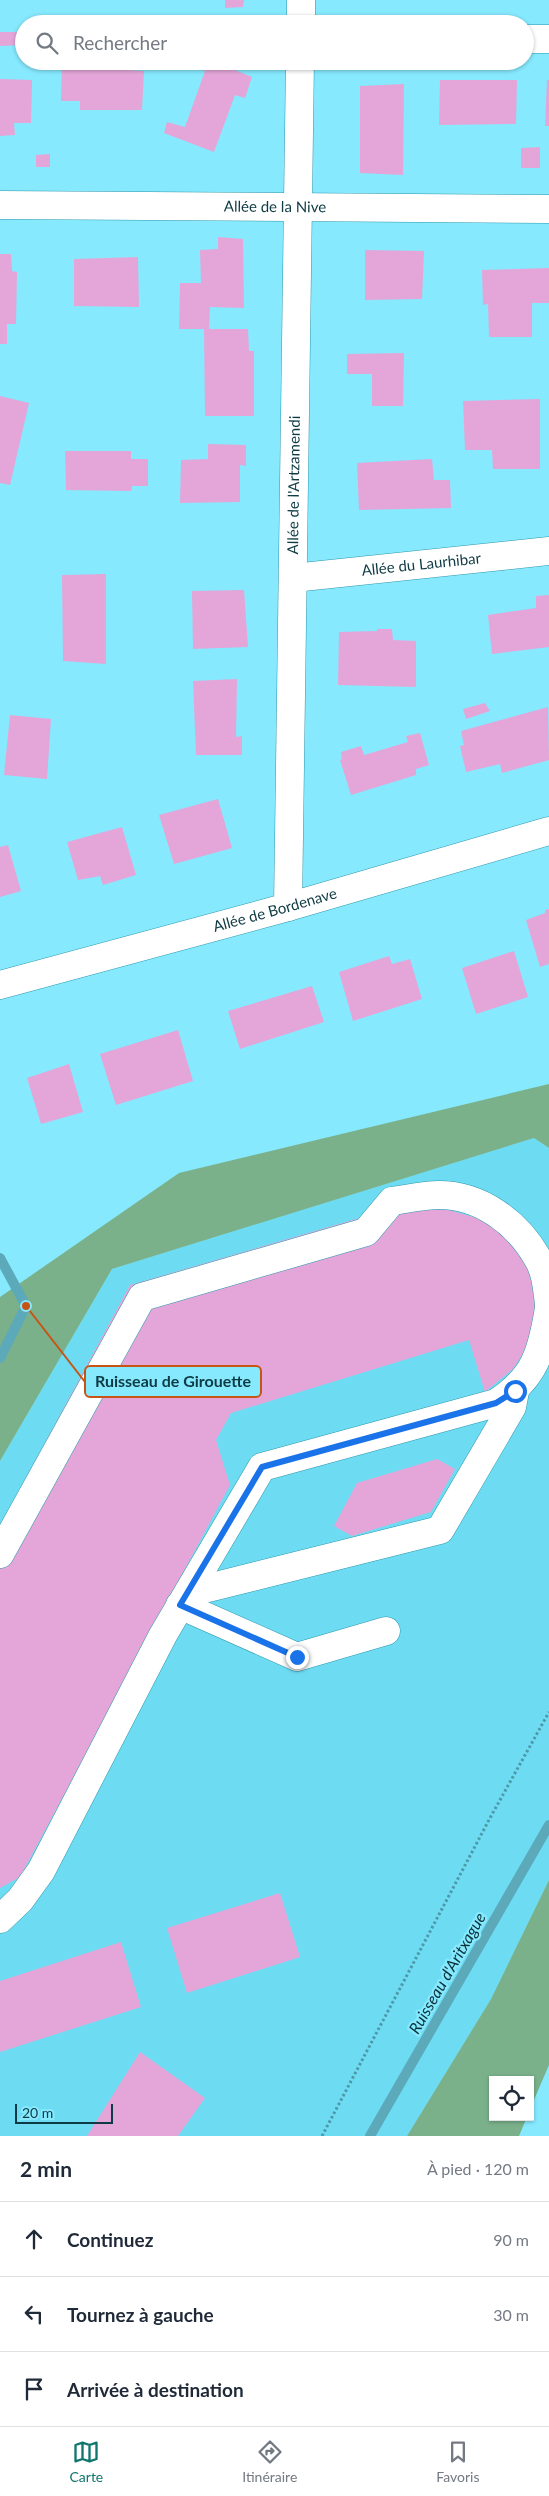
<!DOCTYPE html>
<html lang="fr">
<meta charset="utf-8">
<style>
body{margin:0;font-family:Lato,sans-serif;background:#f6f6f7;color:#1f2937}
.controls{position:absolute;right:15px;bottom:15px;display:grid;overflow:hidden;border-radius:0px;box-shadow:0 1px 4px #0004}
.controls button{width:45px;height:45px;display:grid;place-items:center;padding:0;border:0;border-bottom:1px solid #e0e1e3;background:#fff;color:#1f2937;font:25px sans-serif}
.scale{position:absolute;left:15px;bottom:12px;width:98px;box-sizing:border-box;padding-left:5px;border:2px solid #0e3a43;border-top:0;font-size:14px;line-height:18px;white-space:nowrap;color:#0e3a43;-webkit-text-stroke:4px #86e9fe;paint-order:stroke}
.stop{position:absolute;width:15px;height:15px;margin:-11px;border:4px solid #1a73e8;border-radius:50%;background:#fff}
.stop.end{background:#1a73e8;border-color:#fff;box-shadow:0 1px 5px #0008}
.list{margin:0;padding:0;list-style:none}
h2{display:flex;justify-content:space-between;align-items:center;height:65px;margin:0;padding:0 20px;font-size:21px}
h2 small{font-size:16px;font-weight:400;color:#747a83}
.list li{display:grid;grid-template-columns:32px 1fr auto;gap:15px;align-items:center;box-sizing:border-box;height:75px;padding:0 20px;border-top:1px solid #e0e1e3}
.list b{display:block;font-size:19px;white-space:nowrap}
.list em{font-size:16px;font-style:normal;color:#747a83}
.icon{flex:none;width:28px;height:28px;fill:none;stroke:currentColor;stroke-width:2;stroke-linecap:round;stroke-linejoin:round}
.map{position:relative;flex:none;width:549px;height:2136px;overflow:hidden}
.search{position:absolute;background:#fff;box-shadow:0 1px 4px #0004;left:15px;right:15px;top:15px;height:55px;display:flex;align-items:center;gap:12px;box-sizing:border-box;padding:0 18px;border-radius:28px;color:#747a83;font-size:19px}
.sheet{height:290px;background:#fff}
nav{display:flex;justify-content:space-around;align-items:center;box-sizing:border-box;height:70px;border-top:1px solid #e0e1e3;background:#fff;font-size:14px;color:#747a83}
nav a{display:grid;justify-items:center;gap:2px}
nav .on{color:#0f766e}
.map>svg:first-child{display:block}
.built{fill:#6ddcf3}
.forest{fill:#7ab18b}
.lines{fill:none;stroke-linecap:round;stroke-linejoin:round}
.stream{stroke:#5ca9ba;stroke-width:10}
.building{fill:#e4a6d8}
.minor-casing{stroke:#2e98ad;stroke-width:29}
.path{stroke:#4e98a7;stroke-width:3;stroke-dasharray:2.5 2.5;stroke-linecap:butt}
.minor{stroke:#fff;stroke-width:28}
.route{stroke:#1a73e8;stroke-width:6}
.labels{text-anchor:middle;stroke-width:4.5;stroke-linejoin:round;paint-order:stroke}
.street-label{font-size:15px;fill:#0e3a43;stroke:#86e9fe}
.water-label{font-size:16px;font-style:italic;fill:#093038;stroke:#86e9fe}
.leader{fill:none;stroke:#c75414;stroke-width:2}
.callout-dot{fill:#c75414;stroke:#86e9fe;stroke-width:2}
.callout{fill:#86e9fe;stroke:#c75414;stroke-width:2}
.callout-label{font-size:16px;text-anchor:middle;font-weight:bold;fill:#0e3a43}
</style>
<div class="map">
<svg width="549" height="2136" viewBox="0 0 549 2136">
<rect width="100%" height="100%" fill="#86e9fe"/>
<path class="built" d="M534 1138 549 1148V1880L491 1999 407 2136H0V1461L112 1269Z"/>
<path class="forest" d="M549 1084V1148L534 1138 112 1269 0 1461V1297L179 1173Z
M549 1880V2065L530 2109V2080H493V2117H527L519 2136H407L491 1999Z"/>
<g class="lines">
<path class="stream" d="M0 1258 26 1306 0 1358
M370 2136 549 1825"/>
</g>
<path class="building" d="M225 0H244L243 7 225 8Z
M0 32H24V45L0 46Z
M62 61H94L95 68 144 71 142 110H80V101H61Z
M200 61H213L252 77 245 98 235 95 214 152 164 133 167 122 185 127 205 71 197 68Z
M0 79 32 80 31 123H14L15 135 0 136Z
M440 80H517L516 124 439 125Z
M547 80H549V126H545Z
M404 84 403 175 360 173V86Z
M540 147V168H521V148Z
M50 154V167H36V155Z
M218 237 243 239 244 308 210 307 209 329H248L249 351H254V416H205L204 329H179L180 283H201L200 250 218 249Z
M365 250 424 251 422 299 365 300Z
M0 254H11L12 271 17 272 16 324H7V344H0Z
M138 257 139 307 74 306V259Z
M549 268V303H532V337H489L488 304 483 305 482 270Z
M404 353 403 406H372V374H347V354Z
M0 396 29 403 10 485 0 483Z
M540 399V469H493L492 450H465L463 401Z
M208 444 246 445V466L240 465V502L180 503 181 460 208 459Z
M65 451H131V459H148V486H132L131 491 66 490Z
M432 459 434 480H450L451 508 359 510 357 463Z
M106 574V664L63 661 62 575Z
M244 590 248 647 193 649 192 591Z
M549 595V647L492 654 488 615 536 608V596Z
M377 629H392L393 640 416 641V687L338 685 339 632 377 631Z
M237 679 236 737 242 736V755H196L193 681Z
M485 703 490 711 466 719 463 709Z
M548 707 549 760 502 773 500 764 466 772 460 746 464 745 461 731Z
M10 715 51 719 47 779 4 775Z
M420 733 429 765 416 769V775L351 795 340 760 342 759 341 752 361 746 364 755 408 742 406 736Z
M218 799 232 848 174 864 159 815Z
M122 827 136 875 103 885 100 876 78 880 67 842Z
M8 845 21 891 0 897V847Z
M549 909V964L540 967 526 920 545 913V910Z
M514 951 528 997 476 1014 462 968Z
M389 956 392 964 410 959 422 999 353 1021 339 972Z
M312 986 324 1022 240 1049 228 1011Z
M178 1030 193 1081 116 1105 100 1054Z
M69 1064 83 1112 41 1124 27 1078Z
M410 1208 449 1210 477 1218 490 1225 513 1243 530 1273 536 1301 535 1320 524 1352 513 1369 485 1392 469 1340 231 1413 216 1440 230 1485 20 1877 0 1888V1526L130 1285 373 1214Z
M437 1459 455 1469 431 1512 352 1536 334 1526 357 1483Z
M280 1893 300 1957 187 1993 167 1928Z
M121 1942 141 2007 0 2052V1981Z
M140 2052 205 2098 178 2136H87Z"/>
<g class="lines">
<defs>
<g id="minor">
<path d="M301 24V0"/>
<path d="M525 39H549"/>
<path id="s1" d="M0 205 549 209"/>
<path id="s2" d="M293 578 549 551"/>
<path id="s3" d="M288 907 300 61"/>
<path id="s4" d="M0 985 288 907 549 831"/>
<path d="M0 1554 142 1297 366 1232 392 1201C407 1199 423 1195 439 1195 481 1195 518 1223 538 1259 546 1272 547 1289 549 1304"/>
<path d="M188 1593 440 1530 512 1407 515 1391"/>
<path d="M180 1605 297 1657 386 1631"/>
<path d="M0 1919 20 1900 41 1871 163 1635 262 1467 496 1403C535 1378 542 1352 549 1308"/>
</g>
</defs>
<use href="#minor" class="minor-casing"/>
<path class="path" d="M322 2136 490 1818 549 1712"/>
<use href="#minor" class="minor"/>
</g>
<g class="lines">
<path class="route" d="M297 1657 180 1605 262 1467 496 1403 515 1391"/>
</g>
<g class="labels">
<g class="street-label">
<text dy="5" stroke="none"><textPath href="#s1" startOffset="275">Allée de la Nive</textPath></text>
<text dy="5" stroke="none"><textPath href="#s3" startOffset="422">Allée de l'Artzamendi</textPath></text>
<text dy="5" stroke="none"><textPath href="#s2" startOffset="129">Allée du Laurhibar</textPath></text>
<text dy="5" stroke="none"><textPath href="#s4" startOffset="285">Allée de Bordenave</textPath></text>
</g>
<g class="water-label">
<text transform="translate(447 1973) rotate(-60)" y="6">Ruisseau d'Aritxague</text>
</g>
</g>
<path class="leader" d="M26 1306L85 1382"/>
<circle class="callout-dot" cx="26" cy="1306" r="5"/>
<rect class="callout" x="85" y="1366" width="176" height="31" rx="5"/>
<g class="callout-label">
<text x="173" y="1387">Ruisseau de Girouette</text>
</g>
</svg>
<div class="controls">
<button><svg class="icon" aria-label="locate" viewBox="0 0 24 24"><circle cx="12" cy="12" r="6"/><path d="M12 2v4M12 18v4M2 12h4M18 12h4"/></svg></button>
</div>
<div class="scale">20 m</div>
<div class="stop" style="left:515px;top:1391px"></div>
<div class="stop end" style="left:297px;top:1657px"></div>
<div class="search"><svg class="icon" aria-label="search" viewBox="0 0 24 24"><circle cx="10" cy="10" r="6"/><path d="M15 15l6 6"/></svg>Rechercher</div>
</div>
<section class="sheet">
<h2>2 min<small>À pied · 120 m</small></h2>
<ul class="list">
<li><svg class="icon" aria-label="ahead" viewBox="0 0 24 24"><path d="M12 20V5M6 11l6-6 6 6"/></svg><div><b>Continuez</b></div><em>90 m</em></li>
<li><svg class="icon" aria-label="left" viewBox="0 0 24 24"><path d="M17 20v-9H6M10 6l-5 5 5 5"/></svg><div><b>Tournez à gauche</b></div><em>30 m</em></li>
<li><svg class="icon" aria-label="arrive" viewBox="0 0 24 24"><path d="M6 21V4h12l-3 4 3 4H6"/></svg><div><b>Arrivée à destination</b></div></li>
</ul>
</section>
<nav>
<a class="on"><svg class="icon" aria-label="map" viewBox="0 0 24 24"><path d="M3 6l6-2 6 2 6-2v14l-6 2-6-2-6 2zM9 4v14M15 6v14"/></svg>Carte</a>
<a><svg class="icon" aria-label="directions" viewBox="0 0 24 24"><path d="M12 3l9 9-9 9-9-9zM9 14v-3h6M13 9l2 2-2 2"/></svg>Itinéraire</a>
<a><svg class="icon" aria-label="saved" viewBox="0 0 24 24"><path d="M7 4h10v16l-5-4-5 4z"/></svg>Favoris</a>
</nav>
